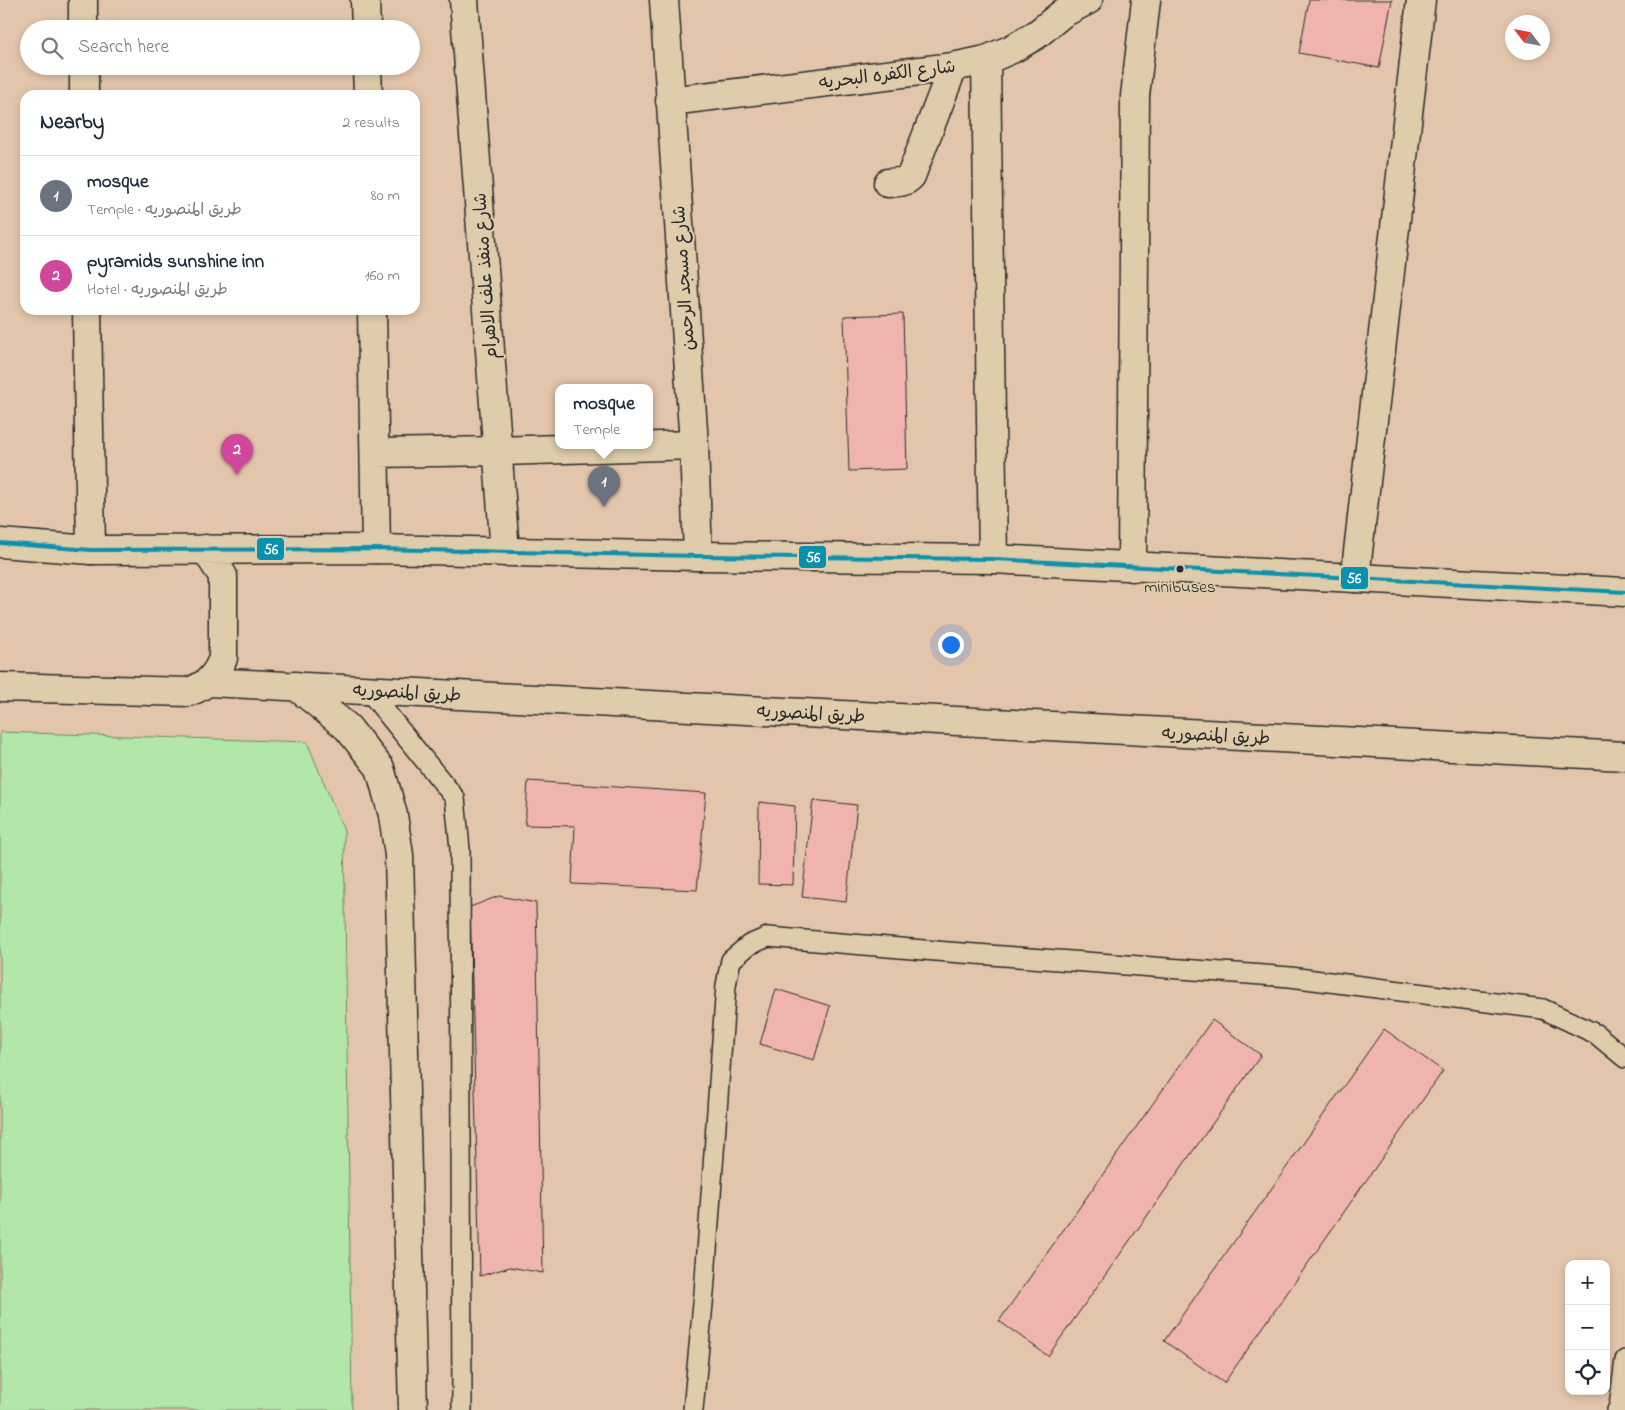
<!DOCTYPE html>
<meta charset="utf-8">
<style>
body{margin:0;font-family:"Indie Flower","Playpen Sans Arabic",sans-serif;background:#f6f6f7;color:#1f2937}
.controls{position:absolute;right:15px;bottom:15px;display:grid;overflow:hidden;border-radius:10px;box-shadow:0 2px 8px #0003}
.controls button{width:45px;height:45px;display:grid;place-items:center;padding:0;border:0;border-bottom:1px solid #e0e1e3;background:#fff;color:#1f2937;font:25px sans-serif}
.compass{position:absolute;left:1505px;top:15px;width:45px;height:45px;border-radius:50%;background:#fff;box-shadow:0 2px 8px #0003;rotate:302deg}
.you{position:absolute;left:950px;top:644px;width:18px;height:18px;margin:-12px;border:4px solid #fff;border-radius:50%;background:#1a73e8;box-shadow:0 0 0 8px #1a73e833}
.badge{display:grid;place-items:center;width:32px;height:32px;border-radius:50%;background:#d93025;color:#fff;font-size:16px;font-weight:700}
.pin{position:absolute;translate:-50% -41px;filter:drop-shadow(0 1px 2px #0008)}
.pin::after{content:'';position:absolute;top:26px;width:18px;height:15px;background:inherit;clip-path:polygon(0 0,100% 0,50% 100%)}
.popup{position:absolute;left:555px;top:384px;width:98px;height:65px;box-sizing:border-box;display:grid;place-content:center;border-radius:10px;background:#fff;filter:drop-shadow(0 1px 4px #0005);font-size:16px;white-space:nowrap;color:#747a83}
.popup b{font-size:19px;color:#1f2937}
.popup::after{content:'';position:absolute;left:50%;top:100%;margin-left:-10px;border:10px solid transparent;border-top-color:#fff}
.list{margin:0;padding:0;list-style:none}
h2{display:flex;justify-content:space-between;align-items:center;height:65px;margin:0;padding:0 20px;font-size:21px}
h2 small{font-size:16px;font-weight:400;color:#747a83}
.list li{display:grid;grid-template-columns:32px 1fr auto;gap:15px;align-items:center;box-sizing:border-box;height:80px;padding:0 20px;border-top:1px solid #e0e1e3}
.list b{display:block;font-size:19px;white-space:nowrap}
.list p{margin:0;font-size:16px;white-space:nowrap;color:#747a83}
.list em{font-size:16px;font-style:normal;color:#747a83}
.icon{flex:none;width:28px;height:28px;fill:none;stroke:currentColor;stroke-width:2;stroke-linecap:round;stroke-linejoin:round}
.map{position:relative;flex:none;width:1625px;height:1410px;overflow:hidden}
.search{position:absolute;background:#fff;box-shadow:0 2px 8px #0003;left:20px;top:20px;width:400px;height:55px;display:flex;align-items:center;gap:12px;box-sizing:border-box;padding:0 18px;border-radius:28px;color:#747a83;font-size:19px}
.panel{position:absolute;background:#fff;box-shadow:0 2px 8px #0003;left:20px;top:90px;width:400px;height:225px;border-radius:15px}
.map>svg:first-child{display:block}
.green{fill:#b2e7a9;stroke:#6e896a}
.building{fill:#f0b4af;stroke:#2b2b2b}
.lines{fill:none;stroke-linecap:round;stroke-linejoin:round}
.lane-casing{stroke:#2b2b2b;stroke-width:22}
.street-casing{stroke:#2b2b2b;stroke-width:31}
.secondary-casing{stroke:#2b2b2b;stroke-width:31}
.lane{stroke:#deccaa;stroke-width:19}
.street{stroke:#deccaa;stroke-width:28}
.secondary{stroke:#deccaa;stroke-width:28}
.bus-1-casing{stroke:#deccaa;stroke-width:8}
.bus-1{stroke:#0990ad;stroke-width:4}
.bus-dot{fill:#2b2b2b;stroke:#deccaa;stroke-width:2}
.labels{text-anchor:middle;stroke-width:4;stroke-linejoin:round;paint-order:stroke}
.bus-label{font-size:17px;fill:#2b2b2b;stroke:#deccaa}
.street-label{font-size:18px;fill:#2b2b2b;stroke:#deccaa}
.line-badge{stroke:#deccaa;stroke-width:2}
.badge-label{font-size:14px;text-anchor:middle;font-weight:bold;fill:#fff}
</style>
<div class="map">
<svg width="1625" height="1410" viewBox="0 0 1625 1410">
<rect width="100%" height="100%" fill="#e3c5ac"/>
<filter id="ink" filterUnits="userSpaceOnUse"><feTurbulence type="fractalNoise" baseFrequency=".02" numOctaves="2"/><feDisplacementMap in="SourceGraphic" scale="10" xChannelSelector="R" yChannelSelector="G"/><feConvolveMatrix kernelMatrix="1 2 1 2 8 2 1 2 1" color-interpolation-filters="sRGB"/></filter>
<g filter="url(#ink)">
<path class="green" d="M0 732 307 742 344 831 352 1410H0Z"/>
<path class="building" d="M1309 0H1392L1379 68 1299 53Z
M903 314 907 469 849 471 844 316Z
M528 781 706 793 697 890 572 884 575 826 525 825Z
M813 800 857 805 846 902 802 897Z
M759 802 795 806 793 885 758 884Z
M499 896 536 903 543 1273 510 1267 480 1276 470 907Z
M776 989 830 1006 814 1060 760 1044Z
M1212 1020 1261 1055 1048 1356 999 1321Z
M1384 1029 1443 1071 1224 1383 1164 1341Z"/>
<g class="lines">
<defs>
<path id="lane" d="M368 690 455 798 460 849 462 1410
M693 1410 704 1293 726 985 731 960 749 945 768 937 948 952 1290 977 1543 1009 1596 1034 1625 1058
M1617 1410 1619 1407 1625 1360"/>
<path id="street" d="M83 0V29
M365 0 366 29
M464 0 505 552
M664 0 694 445 698 556
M986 60 993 559
M84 66V95
M367 66 368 95
M670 101 953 67 986 60 1012 49 1036 35 1063 13 1088 0
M888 183C898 182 905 183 911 176L953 67
M87 310 91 550
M372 310 376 549
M375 453 498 451 694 445
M1132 567 1135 96 1146 0
M1355 578 1421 0
M296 686 347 727 380 768 393 815 399 855 413 1410"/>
<path id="secondary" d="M0 543 91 550 376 549 698 556 993 559 1625 592
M209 682 1625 756
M0 687 188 692C206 686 217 676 223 658V576L205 549"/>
</defs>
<use href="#lane" class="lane-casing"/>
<use href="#street" class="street-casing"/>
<use href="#secondary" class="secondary-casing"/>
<use href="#lane" class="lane"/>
<use href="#street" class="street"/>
<use href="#secondary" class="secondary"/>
<defs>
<path id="bus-1" d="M0 543 91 550 376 549 698 556 993 559 1625 592"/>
</defs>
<use href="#bus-1" class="bus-1-casing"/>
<use href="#bus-1" class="bus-1"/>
</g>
</g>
<circle class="bus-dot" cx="1180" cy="569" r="4.5"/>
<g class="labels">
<g class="bus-label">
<text x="1180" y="592">minibuses</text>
</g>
<g class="street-label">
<text transform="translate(887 74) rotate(-7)" y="6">شارع الكفره البحريه</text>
<text transform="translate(485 276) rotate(-94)" y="6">شارع منفذ علف الاهرام</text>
<text transform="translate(683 278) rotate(-94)" y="6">شارع مسجد الرحمن</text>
<text transform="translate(407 692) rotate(3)" y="6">طريق المنصوريه</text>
<text transform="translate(811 713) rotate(3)" y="6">طريق المنصوريه</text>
<text transform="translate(1216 735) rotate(3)" y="6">طريق المنصوريه</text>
</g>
</g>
<g class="line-badge">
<rect x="256" y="537" width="29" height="24" rx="5" fill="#0990ad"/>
<rect x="798" y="545" width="29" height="24" rx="5" fill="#0990ad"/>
<rect x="1340" y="566" width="29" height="24" rx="5" fill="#0990ad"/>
</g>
<g class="badge-label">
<text x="271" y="554">56</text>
<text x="813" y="562">56</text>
<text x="1354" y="583">56</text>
</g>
</svg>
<div class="controls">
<button>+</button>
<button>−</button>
<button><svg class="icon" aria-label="locate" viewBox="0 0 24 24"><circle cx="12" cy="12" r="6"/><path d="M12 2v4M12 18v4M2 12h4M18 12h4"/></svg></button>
</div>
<svg class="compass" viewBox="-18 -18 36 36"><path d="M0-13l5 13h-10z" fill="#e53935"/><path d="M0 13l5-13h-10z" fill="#747a83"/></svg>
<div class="you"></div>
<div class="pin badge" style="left:604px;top:507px;background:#6b7280">1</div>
<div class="popup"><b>mosque</b>Temple</div>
<div class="pin badge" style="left:237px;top:475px;background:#d1479c">2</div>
<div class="search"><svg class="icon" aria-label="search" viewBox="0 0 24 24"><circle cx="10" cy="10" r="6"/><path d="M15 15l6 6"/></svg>Search here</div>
<section class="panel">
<h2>Nearby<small>2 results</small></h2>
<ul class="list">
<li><span class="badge" style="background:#6b7280">1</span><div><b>mosque</b><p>Temple · طريق المنصوريه</p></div><em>80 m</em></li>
<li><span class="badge" style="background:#d1479c">2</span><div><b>pyramids sunshine inn</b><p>Hotel · طريق المنصوريه</p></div><em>160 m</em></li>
</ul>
</section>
</div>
